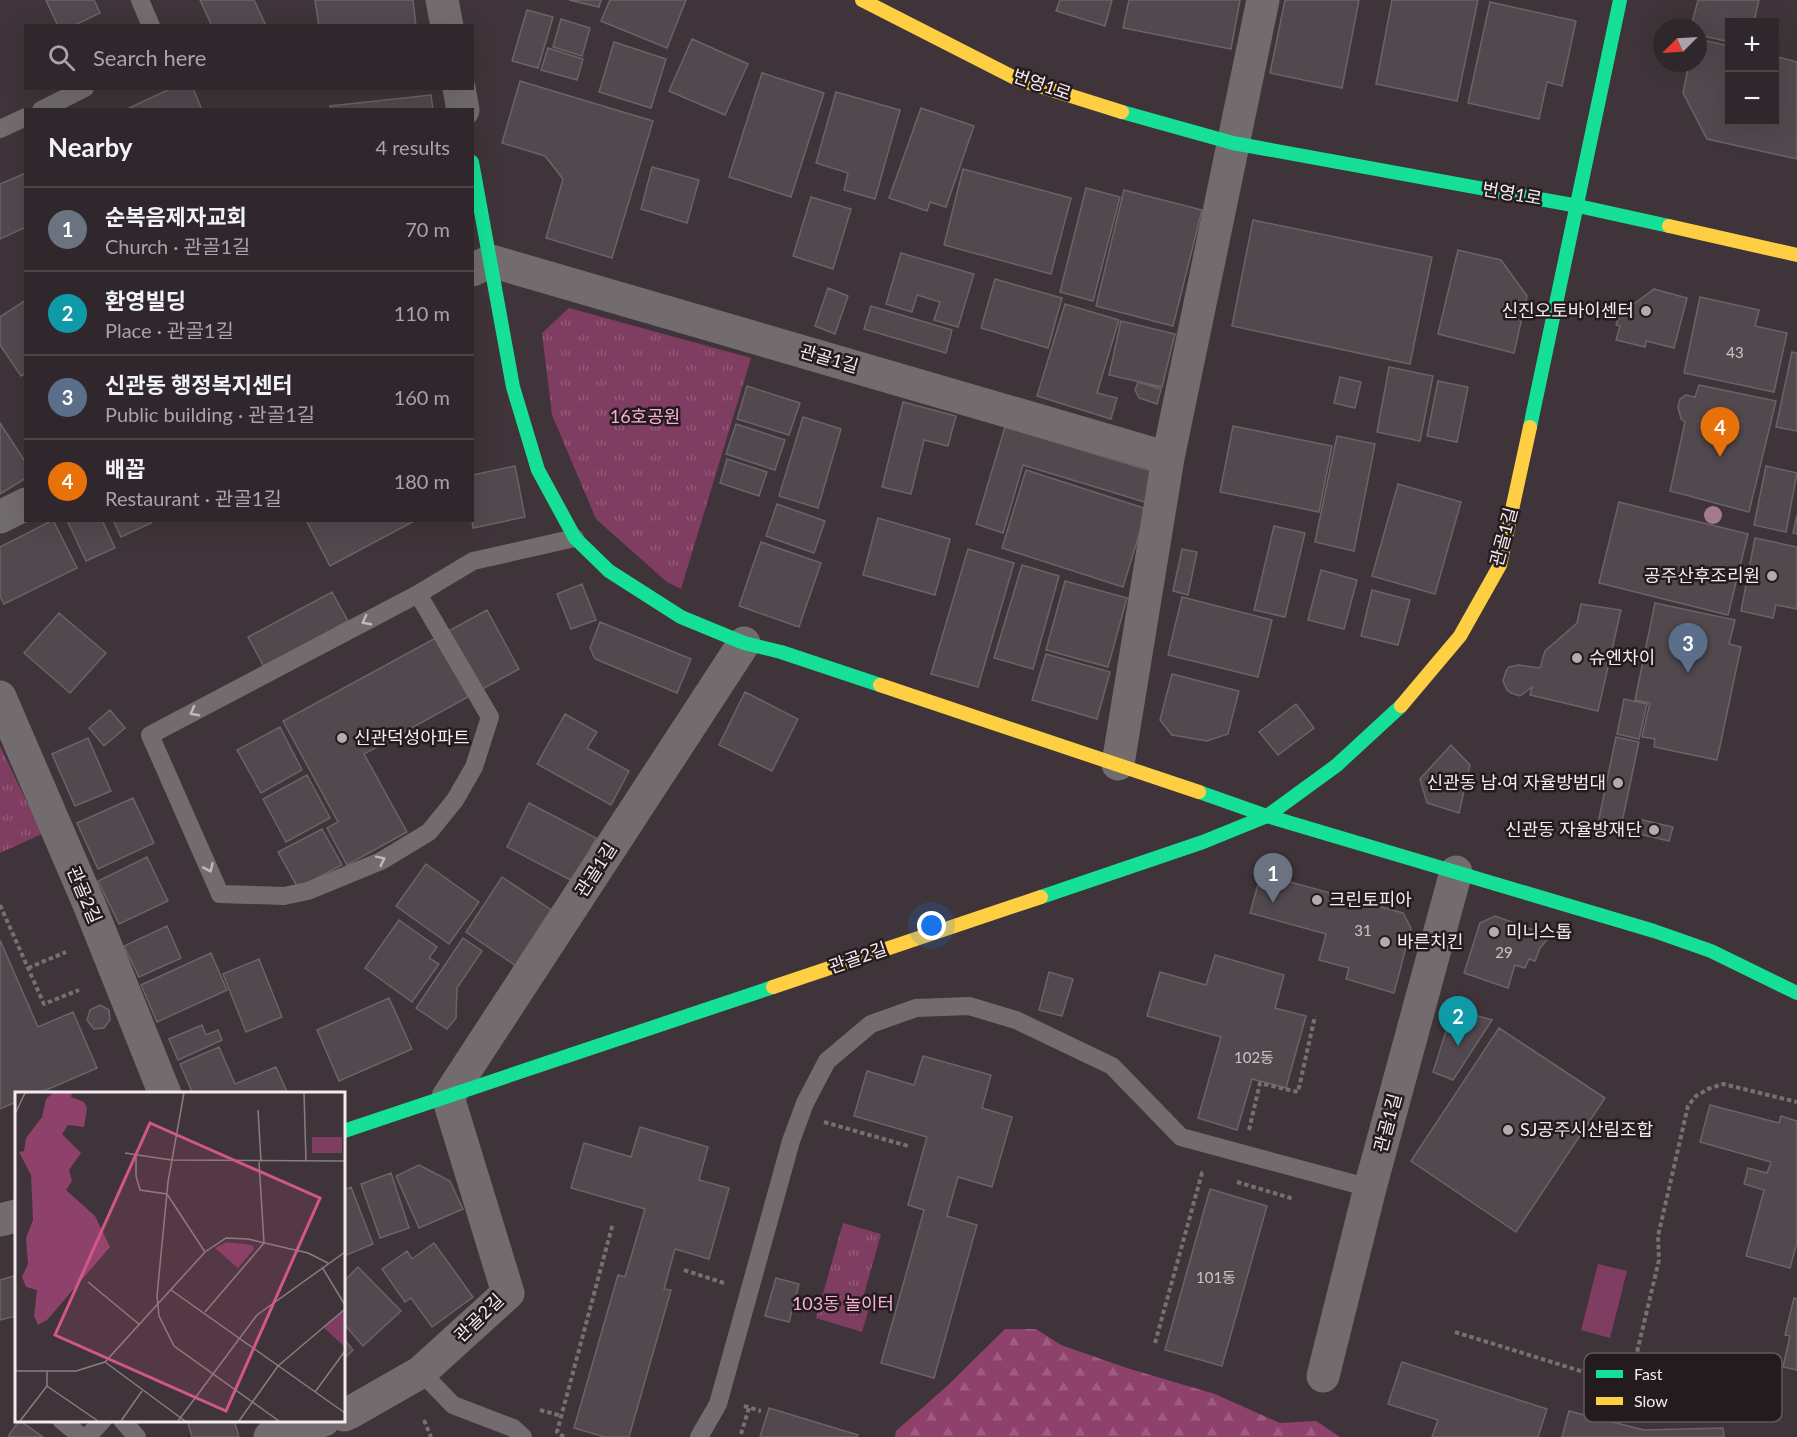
<!DOCTYPE html>
<meta charset="utf-8">
<style>
body{margin:0;font-family:Lato,"Noto Sans KR",sans-serif;background:#3b3337;color:#f1f3f6}
.controls{position:absolute;right:18px;top:18px;display:grid;overflow:hidden;border-radius:0px;box-shadow:0 6px 24px #0002}
.controls button{width:54px;height:54px;display:grid;place-items:center;padding:0;border:0;border-bottom:2px solid #4a4447;background:#2f272b;color:#f1f3f6;font:30px sans-serif}
.compass{position:absolute;left:1653px;top:18px;width:54px;height:54px;border-radius:50%;background:#2f272b;box-shadow:0 6px 24px #0002;rotate:246deg}
.you{position:absolute;left:932px;top:926px;width:21px;height:21px;margin:-15px;border:4px solid #fff;border-radius:50%;background:#1a73e8;box-shadow:0 0 0 9px #1a73e833}
.badge{display:grid;place-items:center;width:39px;height:39px;border-radius:50%;background:#b6aaaf;color:#fff;font-size:20px;font-weight:700}
.pin{position:absolute;translate:-50% -50px;filter:drop-shadow(0 2px 3px #0008)}
.pin::after{content:'';position:absolute;top:32px;width:21px;height:18px;background:inherit;clip-path:polygon(0 0,100% 0,50% 100%)}
.list{margin:0;padding:0;list-style:none}
h2{display:flex;justify-content:space-between;align-items:center;height:78px;margin:0;padding:0 24px;font-size:26px}
h2 small{font-size:20px;font-weight:400;color:#a7a5a9}
.list li{display:grid;grid-template-columns:39px 1fr auto;gap:18px;align-items:center;box-sizing:border-box;height:84px;padding:0 24px;border-top:2px solid #4a4447}
.list b{display:block;font-size:22px;white-space:nowrap}
.list p{margin:0;font-size:20px;white-space:nowrap;color:#a7a5a9}
.list em{font-size:20px;font-style:normal;color:#a7a5a9}
.icon{flex:none;width:33px;height:33px;fill:none;stroke:currentColor;stroke-width:2;stroke-linecap:round;stroke-linejoin:round}
.map{position:relative;flex:none;width:1797px;height:1437px;overflow:hidden}
.search{position:absolute;background:#2f272b;box-shadow:0 6px 24px #0002;left:24px;top:24px;width:450px;height:66px;display:flex;align-items:center;gap:15px;box-sizing:border-box;padding:0 21px;border-radius:0px;color:#a7a5a9;font-size:22px}
.panel{position:absolute;background:#2f272b;box-shadow:0 6px 24px #0002;left:24px;top:108px;width:450px;height:414px;border-radius:0px}
.map>svg:first-child{display:block}
.grass{fill:url(#grass-tufts)}
.forest{fill:url(#forest-firs)}
.pitch{fill:#803d62}
.building{fill:#52494e;stroke:#6c6267;stroke-width:1.5}
.lines{fill:none;stroke-linecap:round;stroke-linejoin:round}
.path{stroke:#767072;stroke-width:4;stroke-dasharray:4.5 3;stroke-linecap:butt}
.lane{stroke:#726c6f;stroke-width:18}
.street{stroke:#726c6f;stroke-width:33}
.fast{stroke:#16e098;stroke-width:14}
.slow{stroke:#ffcf43;stroke-width:14}
.tree{fill:#a5798f}
.oneway{stroke:#c1b8bc}
.poi-dot{fill:#b6aaaf;stroke:#241b1f;stroke-width:2}
.labels{text-anchor:middle;stroke-width:5;stroke-linejoin:round;paint-order:stroke}
.number-label{font-size:15px;fill:#cdc2c7}
.street-label{font-size:18px;fill:#f6eaef;stroke:#241b1f}
.poi-label{font-size:18px;fill:#f6eaef;stroke:#241b1f;text-anchor:start}
.park-label{font-size:18px;fill:#f9b1d5;stroke:#241b1f}
.inset-road{fill:none;stroke:#887d82;stroke-width:1.5}
.view{fill:#d25787;fill-opacity:0.15;stroke:#d25787;stroke-width:3}
.inset-edge{fill:none;stroke:#f6eaef;stroke-width:3}
.key{fill:#241b1f;stroke:#63595d;stroke-width:1.5}
.key-label{font-size:16px;fill:#f6eaef}
</style>
<div class="map">
<svg width="1797" height="1437" viewBox="0 0 1797 1437">
<defs>
<pattern id="grass-tufts" width="24" height="20" patternUnits="userSpaceOnUse" patternTransform="scale(1.5)"><rect width="24" height="20" fill="#803d62"/><path d="M3 7l-1-3M5 7V3M7 7l1-3M15 17l-1-3M17 17v-4M19 17l1-3" fill="none" stroke="#935979"/></pattern>
<pattern id="forest-firs" width="22" height="20" patternUnits="userSpaceOnUse" patternTransform="scale(1.5)"><rect width="22" height="20" fill="#8d416b"/><path d="M5 1l3.5 6h-7zM16 11l3.5 6h-7z" fill="#9e5d80"/></pattern>
</defs>
<rect width="100%" height="100%" fill="#3f3439"/>
<path class="grass" d="M569 308 751 358 681 589 667 582 596 519 552 415 542 333Z
M0 746 42 834 0 853Z
M843 1223 881 1234 863 1298 871 1301 862 1332 816 1318Z"/>
<path class="forest" d="M1005 1329H1036L1061 1345 1130 1369 1215 1394 1280 1423 1316 1421 1340 1437H895L896 1431 947 1386Z"/>
<path class="pitch" d="M1598 1264 1627 1271 1610 1338 1581 1330Z"/>
<path class="building" d="M46 0H94L100 13 73 26H58Z
M200 0H254L266 26H212Z
M315 0H413L416 26H319Z
M569 0H601L599 7Z
M610 0H686L667 48 601 21Z
M1060 0H1112L1105 26 1056 11Z
M1129 0H1240L1231 49 1123 28Z
M1285 0H1359L1342 88 1270 73Z
M1392 0H1478L1457 101 1376 84Z
M1698 0H1759L1754 22H1730V42L1698 35V27H1691Z
M1490 2 1576 21 1562 86 1547 82 1539 119 1468 103Z
M527 10 553 17 538 68 512 61Z
M561 19 590 28 582 56 553 47Z
M692 39 748 64 725 115 669 91Z
M1698 39 1730 46V122H1774V56L1797 62V159L1707 139 1683 93 1689 63H1698Z
M614 42 666 59 651 108 599 92Z
M548 48 583 59 577 80 541 70Z
M762 73 824 93 791 197 729 177Z
M520 81 653 121 612 258 546 238 563 179 545 156 502 143Z
M172 88H193L202 110H125Z
M836 92 900 110 875 199 844 190 848 173 816 163Z
M431 95 433 110H330V106Z
M921 108 974 126 946 207 930 202 927 211 889 198Z
M652 167 699 180 687 223 641 209Z
M963 169 1071 198 1051 274 944 245Z
M26 173V227L0 239V184Z
M1086 188 1120 197 1093 301 1060 292Z
M1124 190 1202 210 1173 326 1096 306Z
M811 197 851 209 833 269 793 256Z
M1253 220 1432 257 1410 364 1232 326Z
M1458 250 1501 260 1527 296 1514 353 1438 334Z
M901 253 974 274 958 327 934 320 940 302 917 295 912 312 886 304Z
M995 279 1062 298 1048 348 981 328Z
M828 288 848 296 835 334 815 326Z
M1654 289 1687 298 1674 348 1646 341 1645 347 1616 340 1620 326 1616 325 1619 315Z
M1700 297 1759 310 1755 326 1787 333 1774 392 1684 373Z
M26 300V373L21 376 0 345V317Z
M1065 304 1119 320 1097 393 1117 398 1111 419 1037 396Z
M871 306 952 330 946 353 864 329Z
M1121 321 1175 334 1162 387 1109 375Z
M1792 352 1797 353V431L1776 427Z
M1389 367 1433 376 1420 441 1377 432Z
M1340 377 1361 382 1355 408 1334 403Z
M1438 381 1468 387 1457 442 1427 436Z
M1138 382 1161 389 1157 404 1139 398 1135 390Z
M1699 385 1776 401 1749 512 1670 491 1685 422 1681 419 1678 407 1680 399 1686 395 1695 397Z
M747 386 800 403 789 435 737 419Z
M903 402 956 416 948 446 924 440 911 494 882 487Z
M803 417 841 429 818 508 779 496Z
M0 423 26 463V478L0 494Z
M736 424 785 440 775 470 726 454Z
M1233 426 1332 446 1319 512 1220 492Z
M1005 427 1158 473 1148 503 1023 465 1003 533 976 524Z
M1337 436 1375 444 1354 551 1315 542Z
M727 459 767 472 759 496 720 483Z
M515 466 525 517 473 528 472 520V475Z
M1766 466 1797 473 1786 532 1754 525Z
M1026 470 1147 509 1123 587 1002 548Z
M1398 484 1461 502 1435 594 1372 576Z
M1619 502 1748 534 1728 615 1599 583Z
M777 504 825 521 814 553 766 536Z
M1797 515V534L1793 533Z
M878 518 950 539 935 595 863 575Z
M53 520 77 568 4 604 0 596V547Z
M67 520H102L115 548 86 561Z
M113 520H151V523L121 537Z
M306 520H416L330 566Z
M1274 526 1305 533 1285 617 1254 610Z
M1755 538 1797 547V609L1776 605 1773 618 1741 611Z
M761 542 821 563 799 627 739 606Z
M968 549 1014 563 978 687 931 674Z
M1182 549 1197 552 1188 595 1173 591Z
M1022 565 1059 576 1033 669 994 658Z
M1321 570 1357 580 1344 629 1308 620Z
M1065 581 1127 598 1108 667 1046 650Z
M582 584 596 620 571 629 557 594Z
M1372 590 1410 600 1398 645 1361 636Z
M332 592 348 621 264 667 248 637Z
M1182 597 1272 620 1258 677 1168 655Z
M1655 603 1735 620 1729 644 1741 647 1717 760 1654 747 1655 739 1642 737 1650 703 1635 700Z
M1581 604 1621 610 1598 711 1530 695 1532 687 1520 696 1511 693 1507 690 1503 681 1506 671 1509 667 1519 665 1540 668 1545 651 1577 623Z
M487 610 519 669 364 754 407 832 347 865 327 828 338 822 283 721Z
M59 613 106 653 70 693 24 653Z
M600 622 691 659 677 693 595 659 590 648Z
M1046 654 1110 672 1097 719 1032 700Z
M1172 674 1239 691 1228 734 1207 741 1172 735 1160 720Z
M745 692 798 719 772 771 719 745Z
M1624 699 1647 704 1639 739 1617 734Z
M1296 704 1314 728 1278 755 1259 732Z
M110 710 125 728 104 746 89 728Z
M565 714 597 732 587 748 629 771 611 805 537 764Z
M280 727 302 770 261 793 237 750Z
M1616 737 1639 742 1621 827 1611 825 1609 835 1596 833Z
M88 738 111 791 75 806 52 754Z
M1451 745 1470 765 1459 813 1427 803 1420 779Z
M307 775 330 818 286 842 263 799Z
M133 798 154 843 98 869 77 823Z
M529 803 596 838 574 882 507 847Z
M1638 819 1673 827 1669 841 1635 833Z
M322 829 342 865 298 888 278 852Z
M147 857 168 901 119 924 98 881Z
M426 864 479 902 449 944 396 906Z
M1261 874 1403 913 1411 928 1394 993 1346 979 1349 968 1319 960 1326 934 1250 913Z
M502 877 553 911 516 966 466 932Z
M1495 916 1550 936 1540 948 1535 961 1529 959 1525 968 1515 965 1508 988 1464 973 1480 923Z
M399 920 437 947 429 958 439 964 412 1002 365 968Z
M167 926 181 958 139 977 124 946Z
M463 938 482 951 457 988 456 1018 447 1029 416 1008Z
M0 940 38 1027 73 1012 97 1068 37 1094H16V1102L0 1109Z
M211 953 227 990 157 1022 141 985Z
M1215 955 1284 975 1275 1008 1306 1016 1286 1088 1252 1079 1237 1130 1198 1118 1221 1037 1147 1016 1160 972 1206 985Z
M259 959 282 1017 246 1032 223 974Z
M1049 972 1073 979 1062 1016 1039 1010Z
M389 998 412 1049 339 1081 317 1030Z
M100 1005 109 1010 110 1020 104 1028 94 1029 87 1020 90 1010Z
M1453 1009 1492 1020 1453 1080 1433 1072Z
M202 1025 206 1035 218 1030 222 1040 178 1060 169 1039Z
M1499 1028 1605 1098 1516 1232 1411 1161Z
M219 1047 235 1084 276 1067 287 1092 283 1094H193L180 1064Z
M923 1056 991 1075 982 1108 1012 1117 992 1187 958 1177 947 1216 977 1225 934 1378 881 1363 924 1210 908 1205 927 1137 854 1116 867 1071 914 1085Z
M1710 1105 1779 1123 1781 1116 1797 1121V1242L1790 1268 1746 1256 1764 1190 1744 1184 1748 1168 1767 1173 1771 1162 1700 1142Z
M640 1127 708 1147 699 1180 729 1188 709 1259 675 1249 664 1289 671 1290 629 1437H605L574 1428 618 1275 625 1277 645 1209 571 1188 584 1143 631 1157Z
M419 1165 450 1181 463 1209 419 1228 396 1176Z
M391 1173 409 1228 380 1238 361 1184Z
M351 1187 373 1244 344 1256V1190Z
M1210 1189 1267 1206 1222 1366 1165 1350Z
M434 1243 473 1297 432 1327 411 1298 405 1302 382 1269 407 1251 412 1259Z
M358 1267 401 1311 363 1346 344 1324V1281Z
M14 1276 16 1285V1316L0 1320V1280Z
M776 1278 799 1284 789 1322 765 1316Z
M1794 1298 1797 1299V1370L1783 1367 1790 1336 1785 1335Z
M344 1339 353 1350 344 1359Z
M1402 1362 1547 1409 1538 1437H1432L1438 1420 1388 1404Z
M769 1408 858 1435 857 1437H760Z
M1569 1411 1644 1430 1723 1428 1724 1437H1562Z
M19 1420 43 1437H8Z
M187 1420H234L239 1437H192Z"/>
<g class="lines">
<path class="path" d="M0 905 44 1004 79 990
M28 968 66 952
M824 1122 908 1146
M1249 1130 1260 1083 1298 1092 1315 1016
M1237 1182 1294 1199
M684 1270 724 1283
M1455 1332 1629 1386 1659 1260 1658 1236 1688 1106 1696 1096 1708 1089 1723 1084 1797 1102
M1155 1343 1202 1173H1204
M1629 1386 1737 1381
M744 1406 761 1411
M540 1410 562 1416
M424 1420 431 1437
M741 1434 749 1408
M564 1437 557 1432 613 1223"/>
<path class="lane" d="M140 0 151 26
M41 110 85 88
M0 129 26 117
M418 594 490 717 474 767 455 800 429 832 381 861 308 891 284 896 220 894 150 735 418 594 473 561 575 538
M421 1372 453 1405 513 1428 523 1437
M61 1420 82 1437
M122 1420 137 1437
M87 1437 103 1420
M699 1437 718 1404 791 1141 805 1103 827 1061 871 1024 916 1008 969 1006 1016 1020 1112 1066 1181 1137 1370 1188"/>
<path class="street" d="M442 0 447 26
M459 88 463 110
M472 270 491 261 1168 458
M0 517 26 504
M0 697 89 904 165 1094
M1118 764 1168 458 1263 0
M0 1220 16 1216
M1323 1376 1370 1188 1456 872
M344 1415 351 1412 421 1372 508 1293 448 1097 744 643
M270 1437 324 1420"/>
<path class="fast" d="M1122 112 1233 143 1578 206 1669 226
M472 162 513 387 538 470 575 538 609 571 681 617 744 643 781 652 880 685
M1530 427 1620 0
M1199 792 1267 816 1654 931 1711 951 1797 993
M1041 897 1203 842 1267 816 1337 765 1401 706
M344 1131 773 987"/>
<path class="slow" d="M862 0 1017 79 1122 112
M1669 226 1797 255
M880 685 1199 792
M1401 706 1460 636 1500 565 1530 427
M773 987 1041 897"/>
</g>
<circle class="tree" cx="1713" cy="515" r="9"/>
<defs><path id="oneway-chevron" d="M-2-3.5L2.5 0L-2 3.5" fill="none" stroke-width="1.6" stroke-linecap="round" stroke-linejoin="round" transform="scale(1.5)"/></defs>
<g class="oneway">
<use href="#oneway-chevron" transform="translate(366 621) rotate(152)"/>
<use href="#oneway-chevron" transform="translate(194 712) rotate(152)"/>
<use href="#oneway-chevron" transform="translate(381 860) rotate(-26)"/>
<use href="#oneway-chevron" transform="translate(209 868) rotate(66)"/>
</g>
<g class="poi-dot">
<circle cx="1646" cy="311" r="6"/>
<circle cx="1772" cy="576" r="6"/>
<circle cx="1577" cy="658" r="6"/>
<circle cx="342" cy="738" r="6"/>
<circle cx="1618" cy="783" r="6"/>
<circle cx="1654" cy="830" r="6"/>
<circle cx="1317" cy="900" r="6"/>
<circle cx="1494" cy="932" r="6"/>
<circle cx="1385" cy="942" r="6"/>
<circle cx="1508" cy="1130" r="6"/>
</g>
<g class="labels">
<g class="number-label">
<text x="1735" y="358">43</text>
<text x="1363" y="936">31</text>
<text x="1504" y="958">29</text>
<text x="1254" y="1063">102동</text>
<text x="1216" y="1283">101동</text>
</g>
<g class="street-label">
<text transform="translate(1042 85) rotate(19)" y="6">번영1로</text>
<text transform="translate(1512 194) rotate(10)" y="6">번영1로</text>
<text transform="translate(829 359) rotate(16)" y="6">관골1길</text>
<text transform="translate(1504 537) rotate(-75)" y="6">관골1길</text>
<text transform="translate(596 870) rotate(-57)" y="6">관골1길</text>
<text transform="translate(84 895) rotate(67)" y="6">관골2길</text>
<text transform="translate(858 958) rotate(-19)" y="6">관골2길</text>
<text transform="translate(1388 1123) rotate(-75)" y="6">관골1길</text>
<text transform="translate(479 1318) rotate(-44)" y="6">관골2길</text>
</g>
<g class="poi-label">
<text x="1634" y="317" text-anchor="end">신진오토바이센터</text>
<text x="1760" y="582" text-anchor="end">공주산후조리원</text>
<text x="1589" y="664">슈엔차이</text>
<text x="354" y="744">신관덕성아파트</text>
<text x="1606" y="789" text-anchor="end">신관동 남·여 자율방범대</text>
<text x="1642" y="836" text-anchor="end">신관동 자율방재단</text>
<text x="1329" y="906">크린토피아</text>
<text x="1506" y="938">미니스톱</text>
<text x="1397" y="948">바른치킨</text>
<text x="1520" y="1136">SJ공주시산림조합</text>
</g>
<g class="park-label">
<text x="645" y="423">16호공원</text>
<text x="843" y="1310">103동 놀이터</text>
</g>
</g>
<g transform="translate(15 1092)">
<rect width="330" height="330" fill="#3f3439"/>
<path d="M297 45H327V61H297ZM212 150 237 153 239 157 223 176 200 156ZM330 217V255L308 235Z" fill="#803d62"/>
<path d="M38 1H57L56 5 69 10 72 16 69 35 53 33 47 42 66 61 54 78 57 89 51 98 80 124 95 155 32 228 23 233 19 224 22 198 11 195 7 185 13 172 11 146 18 128 16 83 4 60 9 59 11 46 27 25 31 7Z" fill="#8d416b"/>
<path class="inset-road" d="M169 1 153 90 142 204 144 224 159 254 264 329M289 1 291 70M243 18 246 70M0 22 10 1M110 61 156 68 330 69M121 61V84L125 98 152 102 190 160M307 175 330 213M73 190 125 233M156 198 330 321M190 220 249 151 244 70M90 270 170 329M0 279H61L90 270 190 160 211 146 233 147 293 161 313 171M32 294 83 329M300 300 330 259M5 329 32 294V279M106 329 127 299M163 329 242 223 330 160M224 329 263 274 330 217"/>
<path class="view" d="M135 31 305 106 211 319 40 243Z"/>
<rect width="330" height="330" class="inset-edge"/>
</g>
<rect x="1584" y="1353" width="198" height="69" rx="9" class="key"/>
<rect x="1596" y="1370" width="27" height="8" fill="#16e098"/>
<rect x="1596" y="1397" width="27" height="8" fill="#ffcf43"/>
<g class="key-label">
<text x="1634" y="1380">Fast</text>
<text x="1634" y="1407">Slow</text>
</g>
</svg>
<div class="controls">
<button>+</button>
<button>−</button>
</div>
<svg class="compass" viewBox="-18 -18 36 36"><path d="M0-13l5 13h-10z" fill="#e53935"/><path d="M0 13l5-13h-10z" fill="#a7a5a9"/></svg>
<div class="you"></div>
<div class="pin badge" style="left:1273px;top:903px;background:#6b7280">1</div>
<div class="pin badge" style="left:1458px;top:1046px;background:#0f9aa8">2</div>
<div class="pin badge" style="left:1688px;top:673px;background:#5c6f8a">3</div>
<div class="pin badge" style="left:1720px;top:457px;background:#e8710a">4</div>
<div class="search"><svg class="icon" aria-label="search" viewBox="0 0 24 24"><circle cx="10" cy="10" r="6"/><path d="M15 15l6 6"/></svg>Search here</div>
<section class="panel">
<h2>Nearby<small>4 results</small></h2>
<ul class="list">
<li><span class="badge" style="background:#6b7280">1</span><div><b>순복음제자교회</b><p>Church · 관골1길</p></div><em>70 m</em></li>
<li><span class="badge" style="background:#0f9aa8">2</span><div><b>환영빌딩</b><p>Place · 관골1길</p></div><em>110 m</em></li>
<li><span class="badge" style="background:#5c6f8a">3</span><div><b>신관동 행정복지센터</b><p>Public building · 관골1길</p></div><em>160 m</em></li>
<li><span class="badge" style="background:#e8710a">4</span><div><b>배꼽</b><p>Restaurant · 관골1길</p></div><em>180 m</em></li>
</ul>
</section>
</div>
